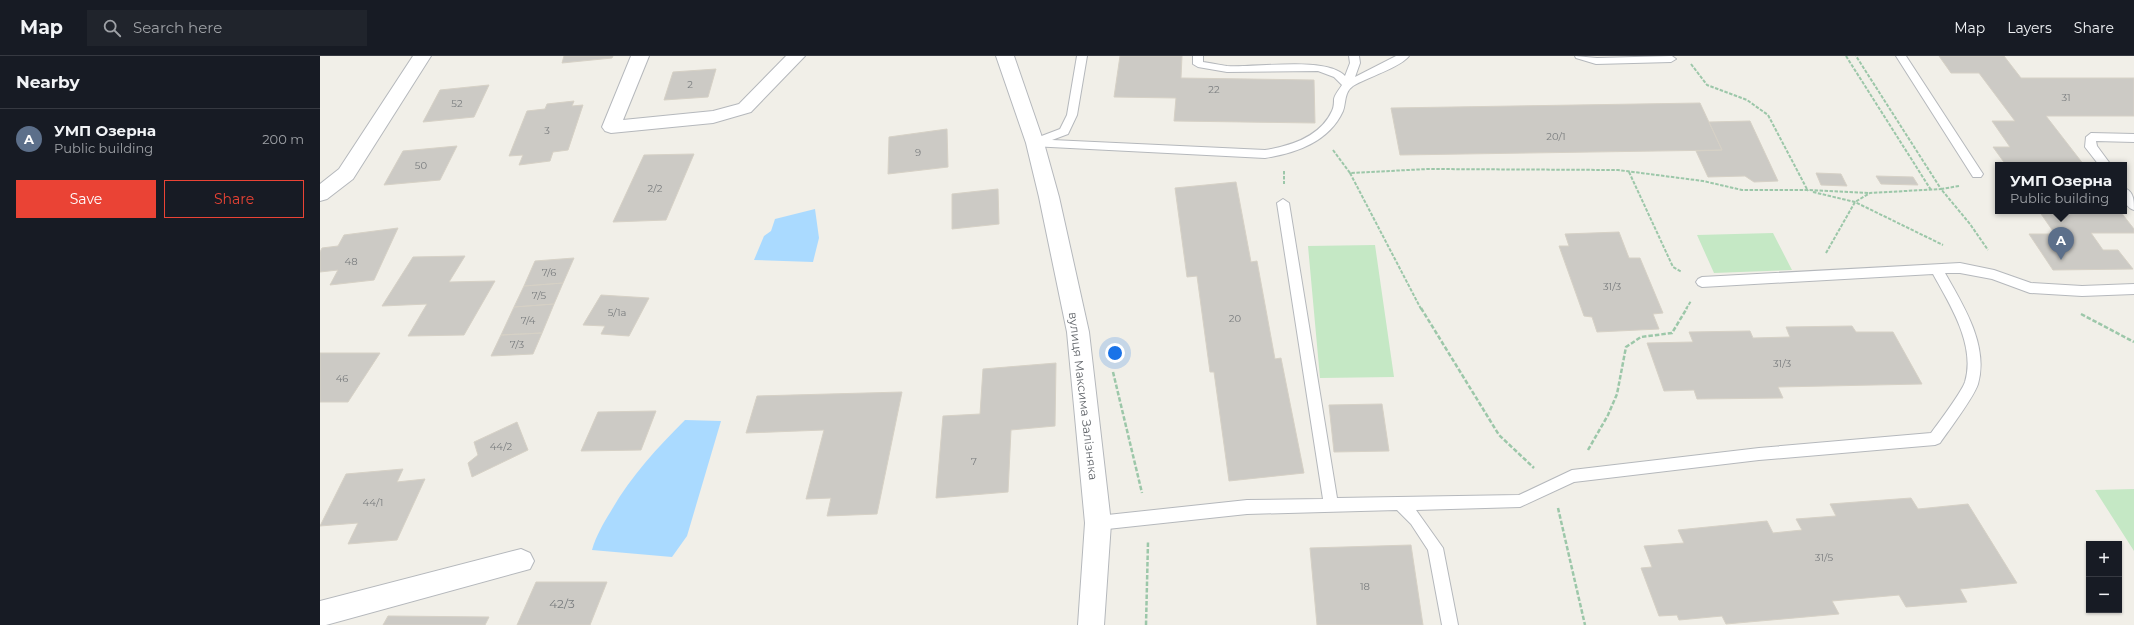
<!DOCTYPE html>
<meta charset="utf-8">
<style>
body{margin:0;font-family:Montserrat,sans-serif;background:#20242c;color:#f1f3f6}
.controls{position:absolute;right:12px;bottom:12px;display:grid;overflow:hidden;border-radius:0px;box-shadow:0 1px 3px #0004}
.controls button{width:36px;height:36px;display:grid;place-items:center;padding:0;border:0;border-bottom:1px solid #363941;background:#171b24;color:#f1f3f6;font:20px sans-serif}
.you{position:absolute;left:795px;top:297px;width:14px;height:14px;margin:-10px;border:3px solid #fff;border-radius:50%;background:#1a73e8;box-shadow:0 0 0 6px #1a73e833}
.badge{display:grid;place-items:center;width:26px;height:26px;border-radius:50%;background:#ea4335;color:#fff;font-size:13px;font-weight:700}
.pin{position:absolute;translate:-50% -33px;filter:drop-shadow(0 1px 2px #0008)}
.pin::after{content:'';position:absolute;top:21px;width:14px;height:12px;background:inherit;clip-path:polygon(0 0,100% 0,50% 100%)}
.popup{position:absolute;left:1675px;top:106px;width:132px;height:52px;box-sizing:border-box;display:grid;place-content:center;border-radius:0px;background:#171b24;filter:drop-shadow(0 1px 3px #0005);font-size:13px;white-space:nowrap;color:#9ea1a6}
.popup b{font-size:15px;color:#f1f3f6}
.popup::after{content:'';position:absolute;left:50%;top:100%;margin-left:-8px;border:8px solid transparent;border-top-color:#171b24}
.list{margin:0;padding:0;list-style:none}
h2{display:flex;justify-content:space-between;align-items:center;height:52px;margin:0;padding:0 16px;font-size:17px}
h2 small{font-size:13px;font-weight:400;color:#9ea1a6}
.list li{display:grid;grid-template-columns:26px 1fr auto;gap:12px;align-items:center;box-sizing:border-box;height:60px;padding:0 16px;border-top:1px solid #363941}
.list b{display:block;font-size:15px;white-space:nowrap}
.list p{margin:0;font-size:13px;white-space:nowrap;color:#9ea1a6}
.list em{font-size:13px;font-style:normal;color:#9ea1a6}
.actions{display:flex;gap:8px;padding:12px 16px}
.actions a{flex:1;padding:9px 0;border:1px solid #ea4335;border-radius:0px;text-align:center;font-size:14px;color:#ea4335}
.actions .main{background:#ea4335;color:#fff}
.icon{flex:none;width:22px;height:22px;fill:none;stroke:currentColor;stroke-width:2;stroke-linecap:round;stroke-linejoin:round}
.map{position:relative;flex:none;width:1814px;height:569px;overflow:hidden}
header{display:flex;align-items:center;gap:24px;box-sizing:border-box;height:56px;padding:0 20px;background:#171b24;border-bottom:1px solid #363941}
header strong{font-size:19px}
nav{display:flex;gap:22px;margin-inline-start:auto;font-size:14px}
.search{width:280px;height:36px;background:#20242c;display:flex;align-items:center;gap:10px;box-sizing:border-box;padding:0 14px;border-radius:0px;color:#9ea1a6;font-size:15px}
main{display:flex}
aside{flex:1;background:#171b24}
.map>svg:first-child{display:block}
.green{fill:#c5e8c5}
.water{fill:#aadaff}
.building{fill:#cccac5;stroke:#d6d1c6}
.lines{fill:none;stroke-linecap:round;stroke-linejoin:round}
.lane-casing{stroke:#b5b8bc;stroke-width:2}
.street-casing{stroke:#b5b8bc;stroke-width:2}
.path-far1{stroke:#9cc7a9;stroke-width:2;stroke-dasharray:3.5 1.5;stroke-linecap:butt}
.path{stroke:#9cc7a9;stroke-width:2.5;stroke-dasharray:4.5 2;stroke-linecap:butt}
.lane{fill:#fff;fill-rule:evenodd}
.street{fill:#fff;fill-rule:evenodd}
.labels{text-anchor:middle;stroke-width:3;stroke-linejoin:round;paint-order:stroke}
.number-label{font-size:10px;fill:#7a7d7f}
.street-label{font-size:12px;fill:#5f6368;stroke:#fff}
.near-number-label{font-size:12px;fill:#7a7d7f}
</style>
<header>
<strong>Map</strong>
<div class="search"><svg class="icon" aria-label="search" viewBox="0 0 24 24"><circle cx="10" cy="10" r="6"/><path d="M15 15l6 6"/></svg>Search here</div>
<nav><a>Map</a><a>Layers</a><a>Share</a></nav>
</header>
<main>
<aside>
<h2>Nearby<small></small></h2>
<ul class="list">
<li><span class="badge" style="background:#5c6f8a">A</span><div><b>УМП Озерна</b><p>Public building</p></div><em>200 m</em></li>
</ul>
<div class="actions"><a class="main">Save</a><a>Share</a></div>
</aside>
<div class="map">
<svg width="1814" height="569" viewBox="0 0 1814 569">
<rect width="100%" height="100%" fill="#f1efe8"/>
<path class="green" d="M1453 177 1472 214 1394 217 1377 179Z
M1055 189 1074 321 1000 322 988 190Z
M1814 433V495L1775 434Z"/>
<path class="water" d="M495 153 499 182 493 206 434 204 444 180 451 175 455 163Z
M365 364 401 365 367 480 352 501 272 494C276 480 283 468 291 455 311 420 337 392 365 364Z"/>
<path class="building" d="M244 0H293L292 2 242 7Z
M800 0H862L861 22 994 24 995 67 854 65 856 42 794 41Z
M1619 0H1684L1701 22H1814V60H1726L1764 109H1686L1673 91H1690L1672 65H1695L1659 17H1631Z
M396 13 388 41 344 44 353 16Z
M169 29 154 61 103 66 120 34Z
M254 45 252 50 263 49 248 94 233 96 230 105 199 109 203 99 189 100 207 55 225 53 227 48Z
M1380 47 1402 94 1080 99 1071 52Z
M1430 65 1458 125 1434 126 1425 120 1388 121 1376 95 1402 94 1389 66Z
M627 73 628 111 568 118 569 81Z
M137 90 120 124 64 129 83 95Z
M374 98 346 164 293 166 324 99Z
M1496 117 1521 118 1527 130 1501 129Z
M1556 120 1593 121 1598 129 1561 128Z
M916 126 931 206 937 205 955 303 961 302 984 417 909 425 894 316H890L877 220 867 221 855 132Z
M678 133 679 168 632 173V138Z
M1719 155H1800L1814 173V177H1771L1783 194H1798L1813 213 1733 214 1709 178H1735Z
M78 172 54 224 10 229 18 214 0 216V196L2 192 18 190 24 179Z
M1299 176 1309 202H1320L1343 257 1333 258 1339 273 1277 276 1272 261 1264 260 1239 190H1249L1245 178Z
M145 200 129 226 175 225 144 279 88 280 107 248 62 250 93 201Z
M254 202 243 227 204 230 215 205Z
M243 227 234 248 194 251 204 230Z
M281 239 329 242 309 280 281 278 285 270 263 269Z
M234 248 222 277 181 279 194 251Z
M1532 270 1536 276H1573L1602 328 1458 331 1463 342 1377 343 1374 334 1344 335 1327 287 1373 286 1369 276 1430 275 1433 282 1470 281 1466 271Z
M222 277 213 298 171 300 181 279Z
M0 297H60L28 346H0Z
M736 307 735 370 691 374 688 436 616 442 623 360 660 358 663 313Z
M582 336 557 458 507 460 511 442 486 443 504 374 426 377 437 340Z
M1062 348 1069 395 1014 396 1009 349Z
M336 355 321 394 261 395 278 356Z
M197 366 208 394 152 421 148 407 158 399 154 386Z
M83 413 77 426 105 423 77 484 28 488 38 467 0 470 26 418Z
M1591 442 1598 453 1648 448 1697 527 1640 533 1647 546 1586 551 1579 539 1512 545 1519 558 1406 568 1402 560 1359 564 1357 559 1339 560 1321 512 1332 511 1324 490 1364 487 1358 474 1447 465 1453 477 1482 474 1476 463 1516 460 1510 448Z
M1091 489 1103 569H997L990 492Z
M216 526H287L270 569H197Z
M68 560 169 561 165 569H63Z"/>
<g class="lines">
<defs>
<path id="lane" d="M757 0H767L757 59 748 78 732 84 945 94C971 90 1000 81 1012 55 1014 51 1014 47 1014 43 1015 38 1019 34 1022 29L1014 21 998 15 907 16 878 11 873 8V0H883V6C891 7 899 9 907 10 935 12 1007 0 1025 20L1030 7 1029 0H1039L1040 7 1035 21 1076 0H1089C1081 11 1046 22 1033 30 1024 36 1026 47 1023 55 1009 86 976 97 945 102L711 90 709 87 711 84 740 73 747 59Z
M1255 0 1277 2 1352 0 1356 3 1351 6 1276 8 1256 2Z
M1576 0H1586L1661 115 1663 118 1661 121H1653Z
M1771 77 1814 78V86L1776 85 1777 90 1791 109H1779L1765 91 1766 81Z
M1804 132C1814 135 1814 145 1814 154 1804 151 1804 141 1804 132Z
M963 143 969 147 1017 442 1199 439 1252 414 1439 392 1611 377C1619 366 1641 337 1645 326 1656 289 1630 249 1613 218L1382 231 1378 229 1376 226 1378 223 1382 221 1640 207 1674 214 1711 227 1762 230 1814 228V238L1762 240 1710 237 1672 223 1640 217H1625C1643 249 1669 289 1658 328 1654 341 1629 374 1620 387L1615 389 1439 404 1254 426 1200 451 1096 454 1123 492 1138 569H1122L1108 494 1091 468 1077 454 927 458 778 474 773 472 771 467 773 462 778 460 927 444 1003 443 957 147Z"/>
<path id="street" d="M93 0H111L33 123 7 143 0 145V128L19 113Z
M311 0H329L303 64 393 55 419 48 466 0H485L431 56 393 67 291 77 285 75 282 71Z
M676 0H694L724 87 739 141 769 276 791 467 784 569H758L765 467 747 276 719 141 706 87Z
M201 493 210 497 214 505 210 513 6 569H0V545Z"/>
</defs>
<use href="#lane" class="lane-casing"/>
<use href="#street" class="street-casing"/>
<path class="path-far1" d="M1526 0 1611 134
M1371 8 1387 29 1427 44 1448 59 1488 135
M1013 94 1030 117 1108 113 1298 114 1383 125 1422 134H1487L1550 137
M964 115V128
M1309 116 1353 211 1362 216
M1030 117 1101 253
M1639 130 1621 133 1650 168 1668 194
M1493 136 1535 146 1623 189
M1506 197 1535 146 1550 137 1621 133 1536 0
M1366 253 1371 245"/>
<path class="path" d="M1101 252 1179 379 1214 412
M1761 258 1814 286
M793 316 822 437
M1268 394 1288 359 1297 338 1306 291 1321 281 1352 277 1367 252
M1238 452 1265 569
M826 569 828 486"/>
<use href="#lane" class="lane"/>
<use href="#street" class="street"/>
</g>
<g class="labels">
<g class="number-label">
<text x="370" y="32">2</text>
<text x="894" y="37">22</text>
<text x="1746" y="45">31</text>
<text x="137" y="51">52</text>
<text x="227" y="78">3</text>
<text x="1236" y="84">20/1</text>
<text x="598" y="100">9</text>
<text x="101" y="113">50</text>
<text x="335" y="136">2/2</text>
<text x="31" y="209">48</text>
<text x="229" y="220">7/6</text>
<text x="1292" y="234">31/3</text>
<text x="219" y="243">7/5</text>
<text x="297" y="260">5/1а</text>
<text x="915" y="266">20</text>
<text x="208" y="268">7/4</text>
<text x="197" y="292">7/3</text>
<text x="1462" y="311">31/3</text>
<text x="22" y="326">46</text>
<text x="181" y="394">44/2</text>
<text x="654" y="409">7</text>
<text x="53" y="450">44/1</text>
<text x="1504" y="505">31/5</text>
<text x="1045" y="534">18</text>
</g>
<g class="street-label">
<text transform="translate(763 340) rotate(83)" y="4">вулиця Максима Залізняка</text>
</g>
<g class="near-number-label">
<text x="242" y="552">42/3</text>
</g>
</g>
</svg>
<div class="controls">
<button>+</button>
<button>−</button>
</div>
<div class="you"></div>
<div class="pin badge" style="left:1741px;top:204px;background:#5c6f8a">A</div>
<div class="popup"><b>УМП Озерна</b>Public building</div>
</div>
</main>
